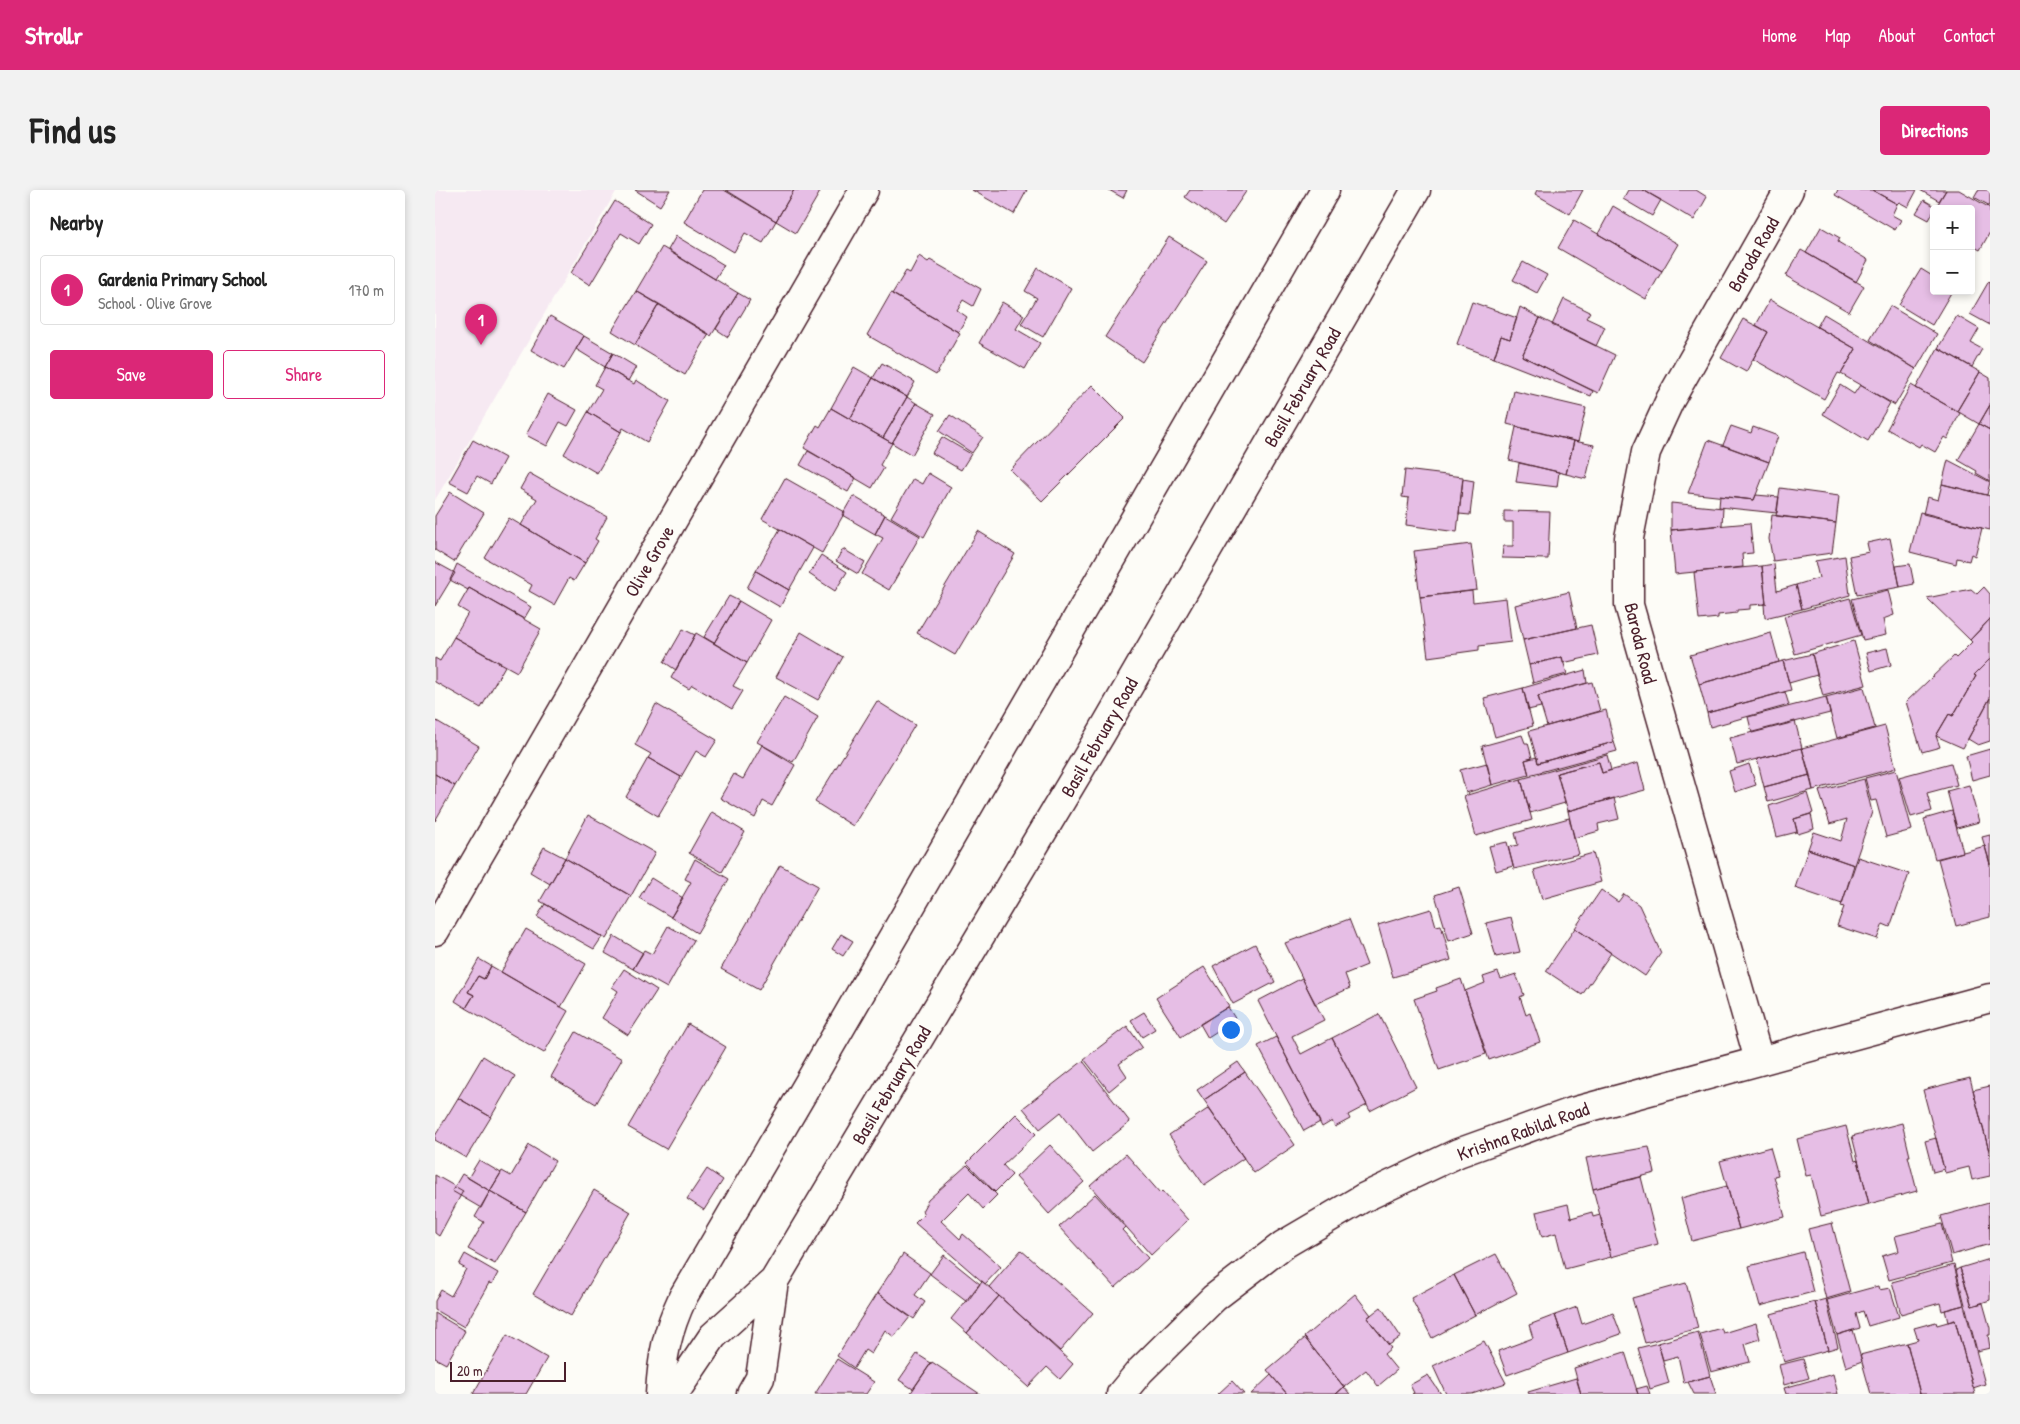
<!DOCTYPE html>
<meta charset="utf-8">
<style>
body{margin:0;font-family:"Patrick Hand",sans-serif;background:#f2f2f2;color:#222}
.controls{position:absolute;right:15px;top:15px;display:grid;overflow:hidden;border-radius:5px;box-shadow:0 2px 8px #0003}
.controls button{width:45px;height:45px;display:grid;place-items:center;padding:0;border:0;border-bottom:1px solid #e0e0e0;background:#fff;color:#222;font:25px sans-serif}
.scale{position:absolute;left:15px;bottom:12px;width:116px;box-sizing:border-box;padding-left:5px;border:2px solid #4a1f2b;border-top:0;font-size:14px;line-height:18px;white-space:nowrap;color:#4a1f2b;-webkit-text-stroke:4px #fdfcf7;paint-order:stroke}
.you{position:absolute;left:795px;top:839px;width:18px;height:18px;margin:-12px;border:4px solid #fff;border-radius:50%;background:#1a73e8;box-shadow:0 0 0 8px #1a73e833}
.badge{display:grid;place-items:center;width:32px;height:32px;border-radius:50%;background:#db2777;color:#fff;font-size:16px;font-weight:700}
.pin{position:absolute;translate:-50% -41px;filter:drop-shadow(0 1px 2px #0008)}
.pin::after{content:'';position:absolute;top:26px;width:18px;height:15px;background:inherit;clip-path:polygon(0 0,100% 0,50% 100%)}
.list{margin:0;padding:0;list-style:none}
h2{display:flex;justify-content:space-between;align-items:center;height:65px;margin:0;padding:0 20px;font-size:21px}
h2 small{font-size:16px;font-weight:400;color:#767676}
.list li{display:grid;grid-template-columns:32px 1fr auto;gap:15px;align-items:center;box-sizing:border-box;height:70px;margin:0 10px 10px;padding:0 10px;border:1px solid #e0e0e0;border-radius:5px}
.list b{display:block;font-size:19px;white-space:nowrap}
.list p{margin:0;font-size:16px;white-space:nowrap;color:#767676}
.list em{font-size:16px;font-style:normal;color:#767676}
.actions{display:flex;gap:10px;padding:15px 20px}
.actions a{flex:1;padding:11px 0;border:1px solid #db2777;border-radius:5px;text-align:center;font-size:18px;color:#db2777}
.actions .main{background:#db2777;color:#fff}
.map{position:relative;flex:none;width:1555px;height:1204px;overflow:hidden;border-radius:5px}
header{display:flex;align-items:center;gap:30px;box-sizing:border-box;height:70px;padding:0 25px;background:#db2777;color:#fff}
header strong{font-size:24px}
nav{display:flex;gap:28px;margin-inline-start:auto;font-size:18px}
.intro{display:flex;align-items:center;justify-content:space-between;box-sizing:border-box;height:120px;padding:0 30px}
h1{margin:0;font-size:35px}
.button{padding:12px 22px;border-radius:5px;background:#db2777;color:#fff;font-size:18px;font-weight:700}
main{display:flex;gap:30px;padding:0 30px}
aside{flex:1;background:#fff;border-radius:5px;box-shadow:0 2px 8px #0003}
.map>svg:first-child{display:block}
.built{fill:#f6e9f2}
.building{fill:#e6bee5;stroke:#4a1f2b}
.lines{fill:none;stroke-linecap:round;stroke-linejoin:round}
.street-casing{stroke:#4a1f2b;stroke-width:31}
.secondary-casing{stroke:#4a1f2b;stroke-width:31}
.street{stroke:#fdfcf7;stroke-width:28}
.secondary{stroke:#fdfcf7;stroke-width:28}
.labels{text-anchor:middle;stroke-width:4.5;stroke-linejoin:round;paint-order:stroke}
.street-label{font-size:19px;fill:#4a1f2b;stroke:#fdfcf7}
</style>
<header>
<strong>Strollr</strong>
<nav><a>Home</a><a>Map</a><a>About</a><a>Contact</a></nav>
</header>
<div class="intro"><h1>Find us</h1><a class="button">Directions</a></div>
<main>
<aside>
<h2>Nearby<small></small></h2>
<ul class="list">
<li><span class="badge">1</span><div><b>Gardenia Primary School</b><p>School · Olive Grove</p></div><em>170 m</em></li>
</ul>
<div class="actions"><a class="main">Save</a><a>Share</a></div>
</aside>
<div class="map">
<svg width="1555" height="1204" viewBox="0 0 1555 1204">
<rect width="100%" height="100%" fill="#fdfcf7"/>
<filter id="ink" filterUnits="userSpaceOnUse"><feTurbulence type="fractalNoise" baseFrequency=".02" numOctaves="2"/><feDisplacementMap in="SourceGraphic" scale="10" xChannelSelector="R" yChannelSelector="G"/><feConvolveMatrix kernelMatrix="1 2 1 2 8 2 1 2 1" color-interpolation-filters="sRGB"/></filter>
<g filter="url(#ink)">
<path class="built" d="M0 0H182L0 310Z"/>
<path class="building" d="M200 0H235L225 16Z
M267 0H289L341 31 328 53 310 43 299 62 249 32Z
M291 0H359L341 31Z
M359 0H381L385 2 361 43 341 31Z
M537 0H592L579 24Z
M674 0H692L688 8Z
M755 0H812L789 34 750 7Z
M1102 0H1148L1135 24 1100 4Z
M1193 0H1208L1226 10 1217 26 1188 9Z
M1208 0H1261L1272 7 1259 30Z
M1403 0H1437L1462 14 1457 25 1466 30 1460 40 1400 5Z
M1437 0H1482L1473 17 1464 12 1462 14Z
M1485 0H1511L1504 11Z
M1511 0H1524L1555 18V42L1545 60 1536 55V19H1500Z
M1543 0H1555V16L1539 7Z
M1489 10 1501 17 1494 30 1481 23Z
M180 11 216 34 204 54 186 43 155 95 136 83Z
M1178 16 1243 54 1227 81 1163 44Z
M1139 30 1227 81 1211 109 1123 58Z
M1386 37 1405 48 1403 52 1433 70 1421 92 1371 63Z
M241 46 289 75 280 89 233 60Z
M734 47 772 71 707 172 670 147Z
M227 57 303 103 276 146 201 101Z
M1366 60 1429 96 1414 122 1351 86Z
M484 66 493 72 495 70 546 99 538 116 528 110 522 120 532 127 523 142 457 104 471 81 475 83Z
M1088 72 1112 85 1102 103 1078 90Z
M603 78 636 98 608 147 586 134 602 108 590 101Z
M1486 79 1499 87V101H1517L1497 135 1464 115Z
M1554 91 1555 92V135L1535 124Z
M201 101 224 114 200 155 177 141Z
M303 103 315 110 293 147 281 139Z
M456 103 525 143 501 185 432 145Z
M1129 109 1155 122 1151 128 1170 137 1161 156 1117 135Z
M1335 110 1421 159 1406 184 1403 183 1389 209 1318 169 1333 142 1321 135Z
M567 112 589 125 581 139 605 153 590 179 544 153Z
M1037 112 1082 128 1075 149 1066 146 1059 168 1022 154Z
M224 114 274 144 250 185 200 155Z
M1455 116 1502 144 1481 179 1435 150Z
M1085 117 1105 128 1087 166 1158 201 1156 206 1059 168 1066 146 1075 149Z
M1389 124 1481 179 1460 215 1406 184 1421 159 1382 137Z
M115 126 149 146 129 179 96 160Z
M1522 126 1544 139 1536 153 1547 159 1537 177 1503 158Z
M1105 128 1180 165 1163 203 1087 166Z
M1308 129 1333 142 1311 182 1286 168Z
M149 146 178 163 170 177 141 159Z
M1503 158 1545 182 1522 221 1481 198Z
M178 163 201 177 193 191 170 177Z
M447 173 480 192 472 207 438 188Z
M170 177 199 194 201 190 235 211 212 252 188 238 186 242 153 222 167 199 160 195Z
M419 177 438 188 415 229 396 218Z
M1545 182 1555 188V215L1544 234 1522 221Z
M438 188 472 207 448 248 415 229Z
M657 195 690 228 607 311 575 280Z
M1405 195 1419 204 1425 195 1455 213 1433 251 1388 224Z
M1476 195 1525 223 1512 249 1509 247 1500 262 1486 254 1484 257 1452 239Z
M1079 201 1151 218 1143 252 1072 234Z
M113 204 142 220 133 236 125 232 112 256 91 245Z
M472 207 481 213 457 253 448 248Z
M481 213 500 224 477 265 457 253Z
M1555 215V240L1544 234Z
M396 218 457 253 445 275 449 278 437 298 369 258 382 235 385 237Z
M153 222 186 242 162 283 129 264Z
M515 225 548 247 537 263 504 241Z
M1544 234 1555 240V291L1541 283 1542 281 1523 270Z
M1296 236 1316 243 1318 237 1343 246 1334 272 1288 255Z
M1081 237 1139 251 1131 284 1074 270Z
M507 247 536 264 526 280 497 263Z
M38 250 70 268 56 294 42 286 33 302 14 292Z
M1273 250 1334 272 1319 310 1253 303Z
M1139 251 1159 255 1151 289 1131 284Z
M373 261 421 288 413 302 365 275Z
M1513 270 1555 292 1552 305 1507 294Z
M1084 273 1124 282 1122 297 1081 292Z
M970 280 1028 287 1022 342 971 335 974 308 967 307Z
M94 283 172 327 160 349 163 351 150 373 86 335 102 309 85 299Z
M493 283 516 297 489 347 456 327 478 289 487 294Z
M350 288 410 322 387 363 327 329Z
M1028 289 1039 291 1035 325 1024 324Z
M1507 294 1555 306V340L1488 324 1492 307 1503 310Z
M1345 298 1404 306 1401 333 1341 326Z
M15 302 49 323 19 372 0 360V326Z
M1321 305 1344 307 1342 323 1284 317 1285 306 1319 310Z
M418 306 450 325 440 344 407 325Z
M1236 313 1288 318 1287 335 1236 340Z
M1069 321 1115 322 1113 369 1067 368 1068 356H1078V332H1069Z
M1485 322 1547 338 1540 366 1536 364 1534 371 1522 368 1521 374 1475 362Z
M450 325 485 346 454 400 427 384 448 348 440 344Z
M1337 325 1401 333 1397 363 1338 371 1334 349Z
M74 328 150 373 139 391 134 388 119 415 94 401 97 395 50 368Z
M1315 333 1318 363 1307 364 1308 377 1240 384 1236 340Z
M345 339 378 358 354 400 321 381Z
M543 341 580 364 520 465 482 443Z
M1455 348 1465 397 1422 405 1414 366 1434 362 1432 353Z
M1036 354 1042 400 985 407 979 361Z
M408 359 430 372 423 384 401 371Z
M386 365 412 382 400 401 374 384Z
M1410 366 1415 405 1367 419 1361 395 1384 388 1380 371Z
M0 372 20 383 0 416Z
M22 374 96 417 89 429 34 398 33 400 15 390Z
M1339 374 1342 401 1361 395 1367 419 1330 428 1329 414H1331L1327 376Z
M1475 374 1479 394 1465 397 1461 376Z
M1327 376 1331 414 1315 415V419L1302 420V423L1283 425V428L1264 430 1259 382Z
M321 381 354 400 345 417 312 398Z
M1549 397 1555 404V429L1535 450 1492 408 1536 399 1542 404Z
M34 398 106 439 82 482 19 447 33 423 23 417Z
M1453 400 1459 425 1448 429 1451 445 1428 450 1417 409Z
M1037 401 1038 412 1071 408 1076 452 1044 456V460L993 467 985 407Z
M1134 402 1142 438 1088 450 1080 415Z
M294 406 304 411 279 453 269 447Z
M1415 408 1426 445 1360 464 1349 426Z
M304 411 336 430 312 473 279 453Z
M1555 429V469L1539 485 1541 486 1518 526 1514 524 1501 546 1505 557 1487 562 1471 512 1519 466 1521 468 1537 452 1535 450Z
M1156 435 1163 465 1128 473 1127 467 1094 475 1088 450Z
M248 439 260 445 241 480 229 472Z
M366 442 408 467 383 510 341 487Z
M261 443 312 473 298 496 308 501 297 519 257 495 254 499 236 488Z
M1336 443 1344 472 1264 494 1255 465Z
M19 447 70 476 46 518 0 492V468L5 471Z
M1419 451 1431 495 1388 506 1377 464Z
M1452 458 1456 475 1436 481 1431 463Z
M1377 464 1382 485 1354 493 1348 471Z
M1127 467 1132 484 1098 493 1094 475Z
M1555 469V508L1528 558 1501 546 1514 524 1518 526 1541 486 1539 485Z
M1348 471 1356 500 1272 523 1264 494Z
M1150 480 1152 493 1103 506 1106 517 1093 520 1088 498Z
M1157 492 1165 521 1112 536 1103 506Z
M1429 497 1440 538 1402 548 1391 507Z
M1088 498 1098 536 1060 547 1049 508Z
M1350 502 1354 515 1275 537 1272 523Z
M349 507 383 527 358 572 322 552Z
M1391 507 1395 523 1317 543 1313 527Z
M1555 508V551L1543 555 1533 549Z
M442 511 480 535 418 636 380 612Z
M221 514 282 550 271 567 261 561 246 587 213 568 216 564 200 555Z
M1171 520 1179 552 1103 573 1094 541Z
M0 530 44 556 20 596 0 584Z
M1360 531 1367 558 1302 574 1295 548Z
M1450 536 1461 578 1378 600 1367 558Z
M1087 545 1090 553H1093L1097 568 1090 570 1094 585 1057 595 1047 556Z
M1179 552 1182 561 1094 585 1090 570 1102 567 1103 573Z
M327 555 360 575 337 616 328 611 320 628 285 608 299 584 308 589Z
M1367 558 1375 585 1329 597 1322 569Z
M1555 559V585L1537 590 1531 566Z
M1172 565 1176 580 1167 583 1164 572 1122 583 1130 613 1095 623 1086 589Z
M213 568 246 587 223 626 191 607Z
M1164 572 1167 583 1203 573 1210 600 1133 621 1122 583Z
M1052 573 1057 595 1031 603 1025 580Z
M1516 573 1522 595 1492 603 1497 621 1476 627 1464 587Z
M1314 574 1321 595 1300 602 1294 581Z
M1461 580 1477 640 1451 647 1441 610 1436 611 1430 588Z
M0 584 20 596 0 631Z
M1375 585 1378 600 1333 612 1329 597Z
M1086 589 1097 630 1041 646 1029 606Z
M1429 589 1437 622 1419 675 1373 659 1379 642 1406 651 1412 629 1395 634 1384 601Z
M1534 595 1544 632 1522 638 1512 601Z
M1372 603 1378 623 1359 629 1362 642 1342 647 1334 616Z
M1179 608 1184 629 1163 634 1164 641 1139 648 1133 621Z
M1517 621 1528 662 1500 669 1489 629Z
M277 622 310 642 287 682 254 663Z
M1376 624 1379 639 1363 644 1359 629Z
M153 625 220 663 196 706 130 668Z
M1134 628 1144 664 1079 679 1073 657 1083 655 1080 643Z
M1555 645V674L1547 647Z
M1072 652 1078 676 1061 681 1054 656Z
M1550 656 1555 674V727L1521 736 1503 669Z
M109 657 130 668 115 694 95 682Z
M1373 659 1419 675 1407 714 1360 698Z
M1158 663 1166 692 1107 709 1099 680Z
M1423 667 1474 684 1455 737 1448 734 1442 749 1402 736 1409 717 1406 716Z
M130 668 196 706 171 749 105 711Z
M260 669 294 689 262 743 236 727 256 692 250 689Z
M345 675 383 696 324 800 286 779Z
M216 688 248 708 236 727 204 708Z
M1024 697 1038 743 1014 751 1000 705Z
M1166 700 1183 712 1189 704 1204 715 1226 763 1210 786 1140 738Z
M110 714 167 747 159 759 102 727Z
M996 719 1001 736 1006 735 1016 770 958 787 943 735Z
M1076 727 1085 762 1061 767 1051 733Z
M914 729 932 775 910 784 915 798 880 814 850 753Z
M233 736 259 750 232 798 198 779 209 760 217 764Z
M1140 738 1176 763 1147 805 1111 781Z
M91 739 151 774 126 817 66 782Z
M406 744 418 751 408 766 397 759Z
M179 746 208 763 198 779 170 763Z
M820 754 840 792 798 814 778 776Z
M44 769 56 776 49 789 43 786 33 802 39 805 31 818 20 811Z
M56 776 133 821 109 863 31 818 39 805 33 802 43 786 49 789Z
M769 777 794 816 746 847 721 808Z
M189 779 222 800 193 845 167 828 183 801 177 797Z
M1063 782 1066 789 1081 784 1089 805 1085 807 1091 825 1095 823 1105 852 1054 870 1030 801 1050 793 1048 787Z
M867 788 889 830 857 846 866 864 897 848 932 915 913 925 915 929 900 937 897 931 887 937 823 811Z
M1026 789 1051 864 1004 880 979 809 1002 801 1001 798Z
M793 817 801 830 773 848 765 834Z
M709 822 720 839 707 847 696 830Z
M944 824 981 897 935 921 897 848Z
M253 834 291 857 231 959 193 937Z
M692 836 707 857 684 874 692 886 674 901 649 869Z
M141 842 187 869 161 914 116 887Z
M841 847 885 932 869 941 823 856Z
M48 866 80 886 56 927 23 908Z
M648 871 695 932 657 962 626 922 605 939 588 918Z
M803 872 810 882 769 910 762 900Z
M810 882 860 955 819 983 769 910Z
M1535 888 1555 965V986L1537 990 1534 977 1510 983 1488 900Z
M1555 896V965L1538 900Z
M23 908 56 927 31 968 0 950V946Z
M774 918 809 968 769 995 734 945Z
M581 924 601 944 568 975 577 985 560 1002 532 973Z
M1467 933 1475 966H1473L1482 1001 1434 1014 1417 946Z
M1411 936 1420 971 1423 970 1434 1014 1386 1026 1376 985 1371 986 1362 949Z
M1501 948 1509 979 1498 982 1490 951Z
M94 955 120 971 91 1022 55 1001 67 981 76 986Z
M615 955 649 992 614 1024 581 987Z
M1214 957 1220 983 1158 999 1151 968Z
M1335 957 1343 985 1339 986 1350 1027 1304 1039 1285 971Z
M691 964 725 1003 727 1001 753 1030 716 1065 655 996Z
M44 970 66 983 55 1001 33 988Z
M532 975 562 1005 548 1019 534 1003 506 1031 525 1049 528 1044 566 1077 550 1094 480 1033 489 1024 487 1021 493 1010Z
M272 979 288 990 269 1020 252 1009Z
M27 984 55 1001 46 1018 17 1001Z
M0 985 28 1001 4 1046 0 1043Z
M1206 987 1223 1054 1176 1067 1158 999Z
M1292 996 1304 1039 1257 1051 1246 1008Z
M159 1000 196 1022 136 1126 98 1104Z
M55 1001 91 1022 60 1074 33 1059 49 1032 40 1027Z
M660 1004 690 1037 687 1040 713 1068 680 1098 624 1037Z
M1554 1013 1555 1054 1517 1065 1506 1026Z
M1133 1014 1136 1028 1157 1022 1158 1027 1165 1025 1176 1067 1130 1079 1121 1043 1107 1047 1101 1022Z
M1397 1033 1415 1102 1391 1109 1373 1039Z
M1507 1034 1517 1073 1454 1090 1447 1066 1464 1061 1460 1046Z
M586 1060 658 1123 625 1161 554 1097Z
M1368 1062 1378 1102 1325 1116 1314 1076Z
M30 1064 63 1083 57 1094 54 1093 29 1137 0 1120V1111L6 1100 16 1106 31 1079 24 1075Z
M468 1064 495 1083 480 1105 490 1112 479 1129 442 1103Z
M1061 1064 1082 1103 1040 1125 1019 1085Z
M509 1065 545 1094 532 1112 495 1084Z
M1555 1069V1110L1537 1116 1525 1078Z
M1519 1075 1529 1115 1507 1121 1505 1113 1466 1124 1457 1092Z
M1525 1078 1537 1116 1548 1113 1555 1138V1145H1553L1555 1158 1542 1161 1521 1080Z
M1019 1085 1040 1125 997 1148 976 1108Z
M547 1091 564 1106 532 1143 516 1129Z
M1251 1093 1263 1138 1210 1153 1197 1108Z
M1443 1096 1444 1100 1455 1098 1464 1127 1433 1136 1428 1121 1421 1124 1425 1138 1402 1145 1392 1110Z
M442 1103 475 1127 459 1147 450 1140 436 1164 430 1160 419 1178 402 1166Z
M920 1104 936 1125 932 1128 956 1158 949 1164 962 1180 943 1196 931 1180 909 1197 869 1147Z
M564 1106 638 1174 625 1189 612 1177 593 1197 532 1143Z
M1391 1109 1403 1157 1393 1160 1380 1112Z
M1380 1112 1393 1160 1349 1172 1336 1124Z
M1529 1115 1550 1194 1538 1198 1520 1130 1513 1132 1510 1120Z
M946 1117 966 1147 954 1155 932 1128Z
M1142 1117 1147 1134 1178 1123 1186 1144 1133 1163 1120 1125Z
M0 1123 30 1141 11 1174 0 1168Z
M1120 1125 1133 1163 1072 1185 1063 1161 1098 1148 1094 1135Z
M1520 1130 1540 1204H1485L1472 1153 1483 1150 1479 1138 1501 1132 1502 1135Z
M1321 1133 1325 1149 1310 1154 1315 1172 1276 1182 1265 1144 1286 1138 1288 1143Z
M1418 1140 1427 1171 1411 1177 1402 1145Z
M1263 1142 1275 1186 1249 1193 1243 1166 1228 1170 1223 1153Z
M72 1145 112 1168 91 1204H38Z
M870 1148 909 1197 901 1204H852L832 1180Z
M1049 1151 1071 1193 1037 1204H1011L998 1176Z
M1223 1153 1234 1193 1215 1199 1203 1158Z
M1472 1153 1485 1204H1436L1425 1165Z
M1190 1162 1203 1204H1146L1139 1178Z
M482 1164 496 1173 478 1199 464 1190Z
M402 1169 439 1192 431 1204H380Z
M1368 1169 1374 1188 1349 1195 1344 1175Z
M497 1172 545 1204H475Z
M1398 1184 1403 1204H1351L1349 1198Z
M836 1185 852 1204H816Z
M993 1185 1006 1204H977L979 1203 975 1195Z
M1275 1186 1281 1204H1259L1253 1192Z
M1141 1188 1146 1204H1094L1093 1202Z
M797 1191 809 1204H783Z
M1212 1196 1215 1204H1203L1201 1199Z
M909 1197 915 1204H901Z"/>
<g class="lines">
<defs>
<path id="street" d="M0 741 429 0
M1324 870 1194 415V348L1211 262 1235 210 1354 0
M225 1204C227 1167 232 1141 248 1107L373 894 890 0
M686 1204 705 1181 779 1108 848 1055 928 1008 1023 963 1137 922 1555 808"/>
<path id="secondary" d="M239 1204 278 1146 339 1091 666 544 981 0
M316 1204 325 1188 339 1091"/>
</defs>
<use href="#street" class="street-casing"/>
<use href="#secondary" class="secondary-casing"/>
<use href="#street" class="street"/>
<use href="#secondary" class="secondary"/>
</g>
</g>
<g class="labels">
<g class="street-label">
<text transform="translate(1318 64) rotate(-60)" y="7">Baroda Road</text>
<text transform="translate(867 197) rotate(-60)" y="7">Basil February Road</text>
<text transform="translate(214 371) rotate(-60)" y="7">Olive Grove</text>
<text transform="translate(1206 453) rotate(76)" y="7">Baroda Road</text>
<text transform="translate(664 547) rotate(-60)" y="7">Basil February Road</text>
<text transform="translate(456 895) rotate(-59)" y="7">Basil February Road</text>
<text transform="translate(1088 941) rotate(-20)" y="7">Krishna Rabilal Road</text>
</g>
</g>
</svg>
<div class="controls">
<button>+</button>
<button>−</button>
</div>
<div class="scale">20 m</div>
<div class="you"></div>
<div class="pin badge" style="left:46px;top:155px">1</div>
</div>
</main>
